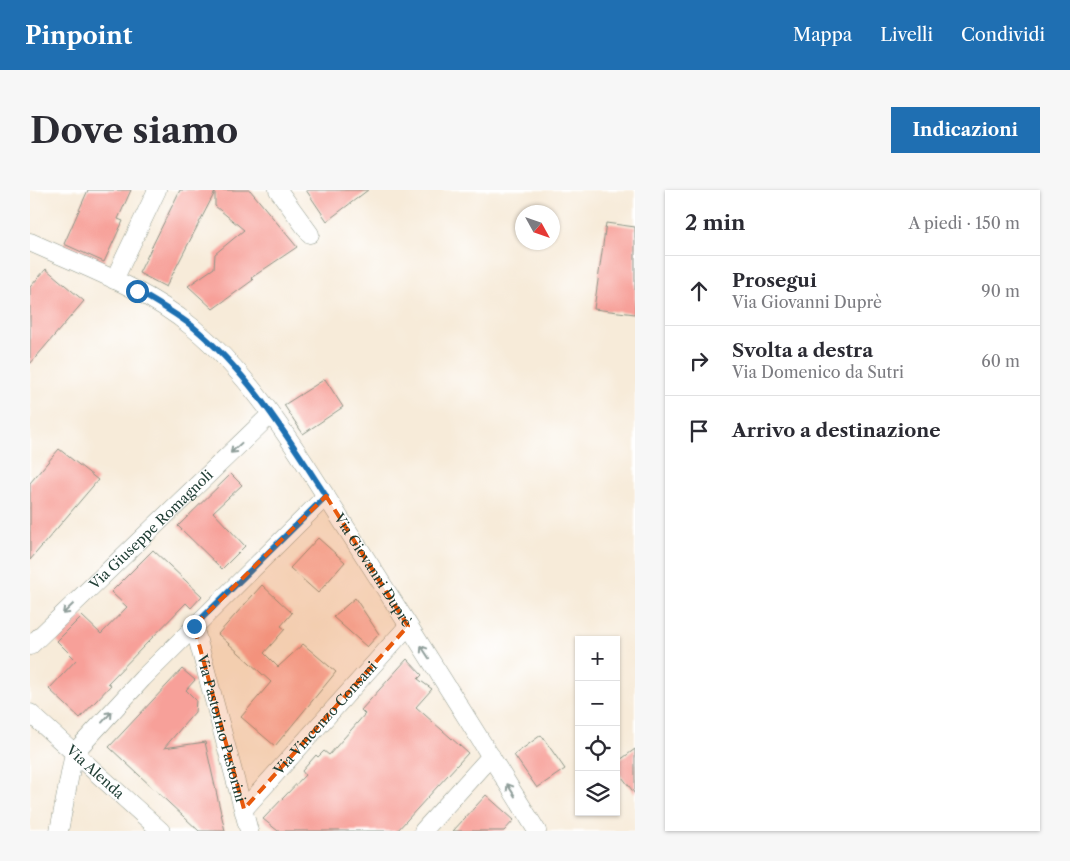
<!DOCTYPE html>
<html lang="it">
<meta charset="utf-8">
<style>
body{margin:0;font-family:"Libre Caslon Text",serif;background:#f7f7f7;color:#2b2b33}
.controls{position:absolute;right:15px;bottom:15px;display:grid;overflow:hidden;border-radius:0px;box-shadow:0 1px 4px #0004}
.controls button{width:45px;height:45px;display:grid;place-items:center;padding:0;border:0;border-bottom:1px solid #e1e1e2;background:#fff;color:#2b2b33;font:25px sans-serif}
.compass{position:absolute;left:485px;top:15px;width:45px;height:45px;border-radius:50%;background:#fff;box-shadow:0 1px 4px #0004;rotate:130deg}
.stop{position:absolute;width:15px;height:15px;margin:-11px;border:4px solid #1f6fb2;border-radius:50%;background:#fff}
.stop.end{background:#1f6fb2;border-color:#fff;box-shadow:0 1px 5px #0008}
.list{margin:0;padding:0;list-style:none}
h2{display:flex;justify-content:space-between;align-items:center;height:65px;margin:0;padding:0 20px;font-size:21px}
h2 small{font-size:16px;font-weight:400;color:#7c7c81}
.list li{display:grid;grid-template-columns:32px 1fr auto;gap:15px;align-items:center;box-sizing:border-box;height:70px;padding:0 20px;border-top:1px solid #e1e1e2}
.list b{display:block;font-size:19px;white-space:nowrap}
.list p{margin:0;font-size:16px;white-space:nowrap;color:#7c7c81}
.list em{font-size:16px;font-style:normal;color:#7c7c81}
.icon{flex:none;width:28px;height:28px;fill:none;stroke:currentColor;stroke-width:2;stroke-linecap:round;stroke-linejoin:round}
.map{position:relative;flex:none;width:605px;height:641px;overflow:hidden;border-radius:0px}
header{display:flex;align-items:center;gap:30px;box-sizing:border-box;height:70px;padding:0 25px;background:#1f6fb2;color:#fff}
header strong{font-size:24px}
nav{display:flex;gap:28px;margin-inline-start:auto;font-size:18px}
.intro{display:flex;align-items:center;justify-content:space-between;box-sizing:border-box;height:120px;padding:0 30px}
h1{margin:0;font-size:35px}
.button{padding:12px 22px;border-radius:0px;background:#1f6fb2;color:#fff;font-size:18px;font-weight:700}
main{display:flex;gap:30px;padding:0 30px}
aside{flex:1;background:#fff;border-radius:0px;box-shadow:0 1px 4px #0004}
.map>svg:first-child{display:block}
.building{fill:#f7a099}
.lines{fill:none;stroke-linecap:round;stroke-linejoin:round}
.street-casing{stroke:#8b9486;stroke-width:19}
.street{stroke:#fff;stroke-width:18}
.oneway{stroke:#8f9e9a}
.route{stroke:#1f6fb2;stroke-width:6}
.marked{fill:#e8590c;fill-opacity:0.2;stroke:#e8590c;stroke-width:4;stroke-dasharray:10 6;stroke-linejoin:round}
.labels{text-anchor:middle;stroke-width:5;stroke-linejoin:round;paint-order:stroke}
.street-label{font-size:14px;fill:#1f3d34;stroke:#fff}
</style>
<header>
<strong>Pinpoint</strong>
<nav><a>Mappa</a><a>Livelli</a><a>Condividi</a></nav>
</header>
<div class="intro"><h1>Dove siamo</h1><a class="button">Indicazioni</a></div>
<main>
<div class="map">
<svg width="605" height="641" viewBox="0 0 605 641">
<rect width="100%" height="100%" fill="#fff"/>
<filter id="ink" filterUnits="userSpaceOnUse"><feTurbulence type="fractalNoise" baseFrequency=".02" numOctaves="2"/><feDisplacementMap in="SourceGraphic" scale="10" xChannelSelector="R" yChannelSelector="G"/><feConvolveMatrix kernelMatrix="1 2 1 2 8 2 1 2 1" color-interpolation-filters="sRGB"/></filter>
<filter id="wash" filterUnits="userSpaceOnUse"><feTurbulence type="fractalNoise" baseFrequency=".0096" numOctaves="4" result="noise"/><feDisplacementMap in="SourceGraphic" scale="20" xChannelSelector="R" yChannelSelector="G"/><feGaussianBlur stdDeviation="1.12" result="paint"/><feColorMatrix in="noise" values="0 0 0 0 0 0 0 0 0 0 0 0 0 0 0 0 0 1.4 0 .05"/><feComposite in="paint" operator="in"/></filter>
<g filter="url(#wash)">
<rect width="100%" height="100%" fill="#f7ebd9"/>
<g id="blocks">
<path class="building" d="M58 0H101L88 29 93 31 74 72 34 54Z
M150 0H220L267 57 221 88 223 90 183 119 158 96 184 78 185 64 214 40 185 16V2L136 97 109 83Z
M276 0H338L297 31Z
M576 33 605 37V124L564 119Z
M16 79 54 111 0 174V97Z
M295 189 313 217 273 244 254 215Z
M29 259 68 290 0 370V293Z
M201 284 212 295 183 322 215 356 192 379 148 336Z
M288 348 315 372 288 403 260 378Z
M123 360 172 406 161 418 156 413 78 493 81 495 50 528 19 499 46 470 27 451 52 426 71 444 97 417 81 402Z
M232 395 262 423 251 436 255 439 234 463 248 477 273 454 306 482 245 556 211 527 241 492 188 444Z
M325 408 349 444 337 457 303 427Z
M377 469 392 485 388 489 402 499 386 517 438 563 367 641H248L233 629 275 585 272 581 286 565 288 567 294 561 299 565 335 524 331 520Z
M152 479 165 490 156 500 166 510 165 522 134 558 175 552 195 641H169L79 557Z
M511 545 535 579 507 598 484 565Z
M605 559V604L586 579V573Z
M456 605 484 630 474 641H423Z"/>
</g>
</g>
<g filter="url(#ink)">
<use href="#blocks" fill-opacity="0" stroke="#8b9486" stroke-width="1"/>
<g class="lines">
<defs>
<g id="street">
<path d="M248 0 280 44"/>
<path id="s1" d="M0 52C55 77 115 98 162 137 227 190 270 267 315 336 380 437 444 539 507 641"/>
<path d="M84 90 127 0"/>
<path id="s2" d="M164 436 219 641"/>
<path id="s3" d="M0 456 241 224"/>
<path id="s4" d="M0 523 131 641"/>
<path id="s5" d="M214 619 378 436"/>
<path d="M29 641 44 563 113 488 296 306"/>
<path d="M393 641 461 566"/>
</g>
</defs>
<use href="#street" class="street-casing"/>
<use href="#street" class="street"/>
</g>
<defs><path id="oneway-shaft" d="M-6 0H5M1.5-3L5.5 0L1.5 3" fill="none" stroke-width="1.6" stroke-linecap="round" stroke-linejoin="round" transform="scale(1.25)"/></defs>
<g class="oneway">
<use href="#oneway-shaft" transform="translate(206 258) rotate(137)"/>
<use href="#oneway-shaft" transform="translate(38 419) rotate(136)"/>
<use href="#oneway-shaft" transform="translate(395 462) rotate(-123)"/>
<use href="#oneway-shaft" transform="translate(77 527) rotate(-48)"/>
<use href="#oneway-shaft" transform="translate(481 600) rotate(-122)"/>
</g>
</g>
<g class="lines" filter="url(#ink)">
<path class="route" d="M107 101C126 112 145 123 162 136 218 182 257 246 296 306L164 436"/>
</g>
<path class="marked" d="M296 306 378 436 214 619 164 436Z"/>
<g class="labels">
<g class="street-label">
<text dy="5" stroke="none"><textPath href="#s3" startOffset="168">Via Giuseppe Romagnoli</textPath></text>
<text dy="5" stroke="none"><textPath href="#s1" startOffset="488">Via Giovanni Duprè</textPath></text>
<text dy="5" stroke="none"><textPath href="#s5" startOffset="122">Via Vincenzo Consani</textPath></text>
<text dy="5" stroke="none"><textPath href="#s2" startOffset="106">Via Pastorino Pastorini</textPath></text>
<text dy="5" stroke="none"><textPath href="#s4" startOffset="88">Via Alenda</textPath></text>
</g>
</g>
</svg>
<div class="controls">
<button>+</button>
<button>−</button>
<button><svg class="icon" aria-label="locate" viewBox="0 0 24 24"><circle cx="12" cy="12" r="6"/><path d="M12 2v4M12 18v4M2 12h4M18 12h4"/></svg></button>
<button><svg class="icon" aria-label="layers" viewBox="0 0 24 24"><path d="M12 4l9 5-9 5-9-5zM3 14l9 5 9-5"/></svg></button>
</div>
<svg class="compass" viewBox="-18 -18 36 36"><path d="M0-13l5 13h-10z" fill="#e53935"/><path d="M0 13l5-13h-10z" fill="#7c7c81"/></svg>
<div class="stop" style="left:107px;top:101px"></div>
<div class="stop end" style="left:164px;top:436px"></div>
</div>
<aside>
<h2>2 min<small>A piedi · 150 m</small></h2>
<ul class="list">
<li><svg class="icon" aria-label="ahead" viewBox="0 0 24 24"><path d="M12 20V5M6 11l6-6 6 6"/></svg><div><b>Prosegui</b><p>Via Giovanni Duprè</p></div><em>90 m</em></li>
<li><svg class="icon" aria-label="right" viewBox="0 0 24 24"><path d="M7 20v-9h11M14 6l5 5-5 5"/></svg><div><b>Svolta a destra</b><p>Via Domenico da Sutri</p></div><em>60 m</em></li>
<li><svg class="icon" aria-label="arrive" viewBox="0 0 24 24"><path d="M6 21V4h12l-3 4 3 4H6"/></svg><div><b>Arrivo a destinazione</b></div></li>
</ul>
</aside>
</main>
